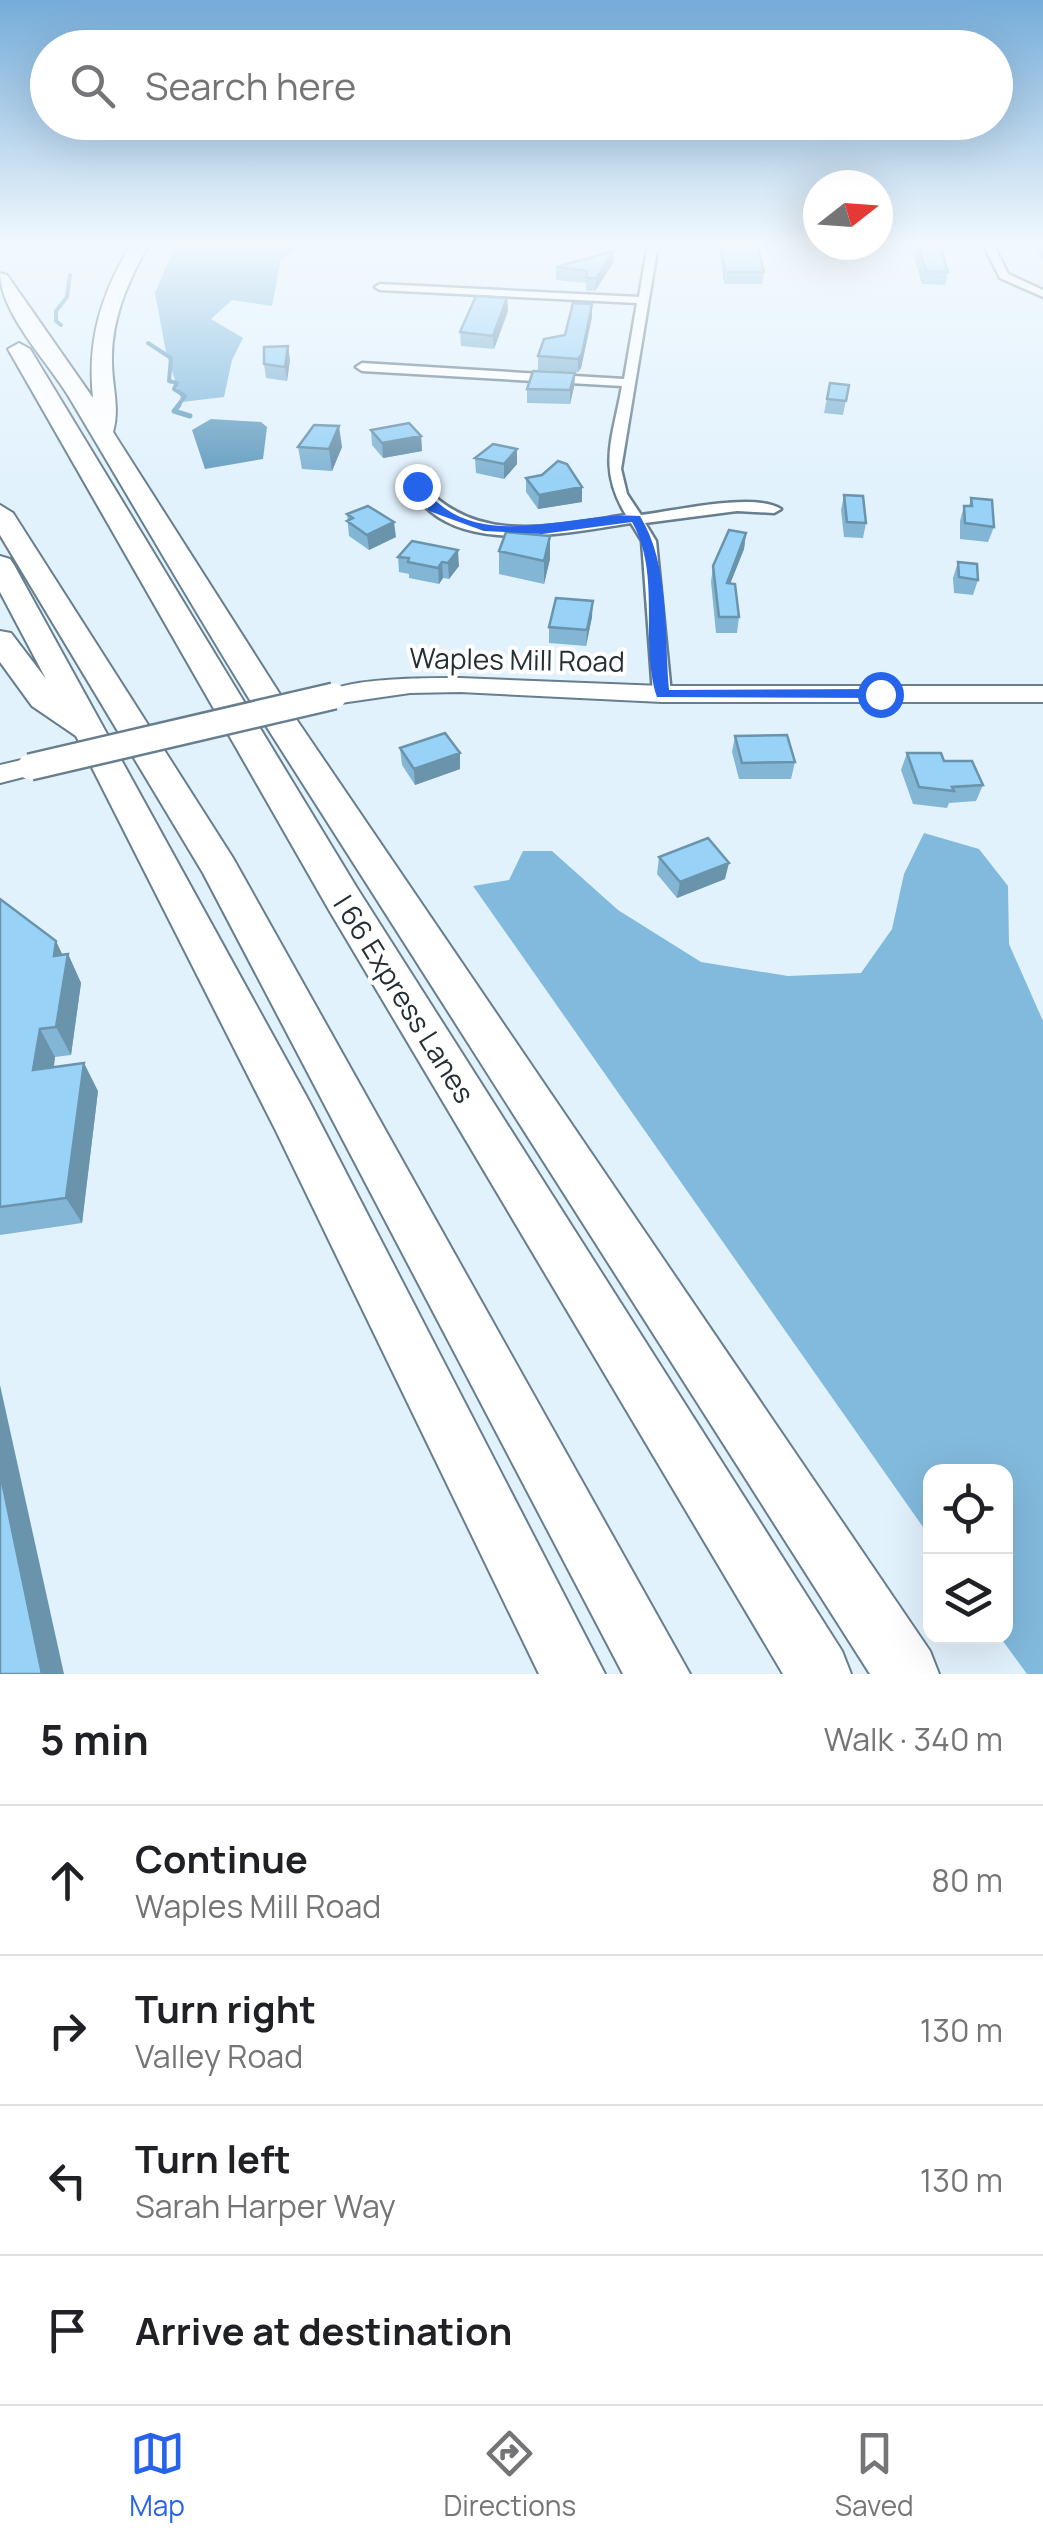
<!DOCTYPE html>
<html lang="en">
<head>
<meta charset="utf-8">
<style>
	:root { --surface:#fff; --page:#f6f6f6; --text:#202124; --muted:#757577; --line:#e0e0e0; --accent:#2563eb }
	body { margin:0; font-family:Manrope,sans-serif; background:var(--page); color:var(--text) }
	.controls { position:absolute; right:30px; bottom:30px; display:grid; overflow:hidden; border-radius:20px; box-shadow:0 10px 40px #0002 }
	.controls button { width:90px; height:90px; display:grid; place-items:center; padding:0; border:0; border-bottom:2px solid var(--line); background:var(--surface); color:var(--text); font:50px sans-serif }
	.compass { position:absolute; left:803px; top:170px; width:90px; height:90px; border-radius:50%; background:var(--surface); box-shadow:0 10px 40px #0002; rotate:73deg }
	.stop { position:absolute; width:30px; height:30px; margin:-22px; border:8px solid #2563eb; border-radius:50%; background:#fff }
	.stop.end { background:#2563eb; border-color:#fff; box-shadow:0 2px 10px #0008 }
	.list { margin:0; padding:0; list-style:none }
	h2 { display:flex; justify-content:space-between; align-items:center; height:130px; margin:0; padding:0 40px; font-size:42px }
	h2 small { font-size:32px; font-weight:400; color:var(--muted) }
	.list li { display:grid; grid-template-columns:65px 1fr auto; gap:30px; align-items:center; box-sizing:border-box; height:150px; padding:0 40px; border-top:2px solid var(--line) }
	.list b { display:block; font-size:38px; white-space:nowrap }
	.list p { margin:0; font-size:32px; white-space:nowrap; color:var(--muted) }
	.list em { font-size:32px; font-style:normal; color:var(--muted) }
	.icon { flex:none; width:55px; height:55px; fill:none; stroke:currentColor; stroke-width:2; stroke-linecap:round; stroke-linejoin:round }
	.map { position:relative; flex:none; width:1043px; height:1674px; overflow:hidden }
	.search { position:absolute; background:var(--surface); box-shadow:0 10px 40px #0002; left:30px; right:30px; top:30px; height:110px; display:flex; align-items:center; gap:25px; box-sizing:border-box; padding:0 35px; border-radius:55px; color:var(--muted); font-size:38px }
	.sheet { height:730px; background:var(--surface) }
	nav { display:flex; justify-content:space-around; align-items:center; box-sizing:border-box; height:140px; border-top:2px solid var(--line); background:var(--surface); font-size:28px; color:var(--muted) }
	nav a { display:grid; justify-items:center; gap:5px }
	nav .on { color:var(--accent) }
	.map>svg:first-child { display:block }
</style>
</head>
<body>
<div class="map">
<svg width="1043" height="1674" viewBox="0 0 1043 1674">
	<rect width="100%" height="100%" fill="#e2f2fd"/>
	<path fill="#82badd" d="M 175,244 L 309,244 L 281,259 L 272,306 L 232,300 L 211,319 L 243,338 L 232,360 L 224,397 L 182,402 L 166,352 L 155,293 Z
		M 924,833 L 979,849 L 1008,886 L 1009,944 L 1043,1021 L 1043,1674 L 1027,1674 L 1000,1637 L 1006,1636 L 1006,1472 L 930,1472 L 930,1537 L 473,886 L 509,880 L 523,851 L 552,851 L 618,910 L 701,962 L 788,976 L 861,973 L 892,929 L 904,874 Z"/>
	<path fill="#68a0c2" d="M 211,419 L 261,422 L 267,427 L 263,459 L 205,469 L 192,430 Z"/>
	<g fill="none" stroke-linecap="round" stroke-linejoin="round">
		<path stroke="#68a0c2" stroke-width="4" d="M 61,325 L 56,321 L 56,311 L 67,297 L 70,275
			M 148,343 L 171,358 L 169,381 L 177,383 L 174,389 L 185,396 L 177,407"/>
		<path stroke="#68a0c2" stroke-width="5" d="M 179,405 L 174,411 L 190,416"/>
		<defs>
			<path id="street" d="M 648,244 L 658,244 L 621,469 L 627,494 L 641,515 C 675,511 754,492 781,509 L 774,513 L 737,511 L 645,523 L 656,541 L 671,694 L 662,700 L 653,694 L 642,541 L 631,523 C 573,532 479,552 430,511 C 422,504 416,494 410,486 L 422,483 C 474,546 554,526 626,515 C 597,467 613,438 622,386 L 362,371 L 356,367 L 362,363 L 624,379 L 637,303 L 380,290 L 375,287 L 380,284 L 639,297 Z
				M 983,244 L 993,244 L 1008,274 L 1043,290 L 1043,297 L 1000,278 Z"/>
			<path id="secondary" d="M 460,678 L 662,686 L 1043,686 L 1043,702 L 662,702 L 460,692 L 410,693 L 334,704 L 322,696 C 339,677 432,678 460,678 Z
				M 30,758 L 39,761 L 43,767 L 39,773 L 0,783 L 0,765 Z"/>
			<path id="highway" d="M 131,244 L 149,244 C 128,281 111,319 112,362 C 112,386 120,408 113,432 L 290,710 L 930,1651 L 939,1674 L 870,1674 L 261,718 C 195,612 133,504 69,397 C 48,362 0,313 0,273 L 7,275 L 93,398 C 87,340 101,295 131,244 Z
				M 19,343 L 30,349 L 357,888 L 842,1651 L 851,1674 L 783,1674 L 329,910 L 8,349 Z
				M 0,505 L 13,513 L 233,858 L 690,1674 L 623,1674 L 203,873 L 0,535 Z
				M 0,556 L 10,559 L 14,565 L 309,1101 L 605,1674 L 539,1674 L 276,1131 L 76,736 L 32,706 L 0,662 L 0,631 L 11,633 L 46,679 L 0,592 Z"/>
		</defs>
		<use href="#street" stroke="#667e8d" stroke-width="5"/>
		<use href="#secondary" stroke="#667e8d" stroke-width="4"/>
		<use href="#highway" stroke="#667e8d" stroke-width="4"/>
		<use href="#street" fill="#fff" fill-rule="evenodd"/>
		<use href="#secondary" fill="#fff" fill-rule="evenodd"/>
		<use href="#highway" fill="#fff" fill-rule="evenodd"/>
		<defs>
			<path id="secondary-bridge" d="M 30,767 L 334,696"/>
		</defs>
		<use href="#secondary-bridge" stroke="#667e8d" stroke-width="30" stroke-linecap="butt"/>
		<use href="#secondary-bridge" stroke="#fff" stroke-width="25"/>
	</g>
	<path fill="#83b5d4" d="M 719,244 L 757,244 L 764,272 L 762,284 L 724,284 L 719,251 Z
		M 914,244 L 939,244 L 948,272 L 945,285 L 922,284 L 912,250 Z
		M 1033,244 L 1043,244 L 1043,261 Z
		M 614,251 L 613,263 L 595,291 L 586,291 L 586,283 L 556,280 L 556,267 Z
		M 507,298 L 508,311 L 494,349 L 461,346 L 460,332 Z
		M 592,317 L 581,368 L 578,372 L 538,370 L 538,356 L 565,335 Z
		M 290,360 L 287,381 L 266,378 L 264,364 Z
		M 575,373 L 574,387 L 570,404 L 527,403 L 527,389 Z
		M 830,383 L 849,385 L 843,415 L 824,413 Z
		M 371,430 L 421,436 L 422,451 L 383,458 L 372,445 Z
		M 298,447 L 342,447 L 332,471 L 302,469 Z
		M 475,458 L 517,464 L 504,479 L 476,473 Z
		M 526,478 L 582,502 L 538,509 L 526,492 Z
		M 844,495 L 866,523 L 863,538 L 844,537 L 841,510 Z
		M 971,498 L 994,527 L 988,542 L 960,539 L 960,521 L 964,506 L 969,506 Z
		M 347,514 L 396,537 L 369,550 L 349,536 Z
		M 746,533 L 744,549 L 730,584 L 739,617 L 737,633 L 716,633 L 711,582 L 713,566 Z
		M 412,541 L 459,566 L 449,579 L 443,578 L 439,584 L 409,578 L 409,574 L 399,572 L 398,557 Z
		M 499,551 L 550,559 L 544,584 L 499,574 Z
		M 958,562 L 978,580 L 973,595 L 954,593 L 953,578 Z
		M 592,617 L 586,646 L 549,643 L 549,627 Z
		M 735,736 L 795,762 L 791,779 L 739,779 L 732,752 Z
		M 400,748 L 460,753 L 460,769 L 415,785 L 402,765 Z
		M 907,753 L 944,761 L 983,785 L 976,801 L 949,803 L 947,808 L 913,804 L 901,770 Z
		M 659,857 L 725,879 L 677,898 L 657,874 Z
		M 0,899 L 63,955 L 68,954 L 81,983 L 71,1055 L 55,1057 L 54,1067 L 98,1091 L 82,1223 L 0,1235 Z"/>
	<path fill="#6a93ac" d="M 614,251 L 613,263 L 595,291 L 596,278 Z
		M 507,298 L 508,311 L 494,349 L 493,336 Z
		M 592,304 L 592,317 L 581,368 L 578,372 L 578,359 Z
		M 288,346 L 290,360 L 287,381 L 285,367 Z
		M 575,373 L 574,387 L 570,404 L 570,390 Z
		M 339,426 L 342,447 L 332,471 L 329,449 Z
		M 421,436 L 422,451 L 383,458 L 382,443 Z
		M 517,449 L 517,464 L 504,479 L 504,464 Z
		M 582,487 L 582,502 L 538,509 L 539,495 Z
		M 394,522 L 396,537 L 369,550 L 367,535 Z
		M 746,533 L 744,549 L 724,599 L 727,583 Z
		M 550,536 L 550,559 L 544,584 L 544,561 Z
		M 458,550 L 459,566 L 449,579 L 448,563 Z
		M 442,562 L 443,578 L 439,584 L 438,568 Z
		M 593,601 L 592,617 L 586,646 L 587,630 Z
		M 460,753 L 460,769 L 415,785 L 414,769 Z
		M 729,863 L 725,879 L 677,898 L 680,882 Z
		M 56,941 L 66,962 L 68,954 L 81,983 L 71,1055 L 56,1027 L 54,956 Z
		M 40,1029 L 55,1057 L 49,1097 L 33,1070 Z
		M 84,1063 L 98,1091 L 82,1223 L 66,1198 Z
		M 0,1385 L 64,1674 L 42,1674 L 0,1472 Z"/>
	<path fill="#98d2f6" stroke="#6a93ac" stroke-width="2.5" d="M 721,244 L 757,244 L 764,272 L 725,272 Z
		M 917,244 L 939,244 L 948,272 L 926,271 Z
		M 614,251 L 596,278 L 586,278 L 587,271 L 556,267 Z
		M 476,296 L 507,298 L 493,336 L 460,332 Z
		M 573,303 L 592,304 L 582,354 L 578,359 L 538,356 L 544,339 L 565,335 Z
		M 288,346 L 285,367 L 264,364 L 264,347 Z
		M 533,371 L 575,373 L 570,390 L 527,389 Z
		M 830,383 L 849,385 L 846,401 L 827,399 Z
		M 409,423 L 421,436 L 382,443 L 371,430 Z
		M 314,425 L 339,426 L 329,449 L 298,447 Z
		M 493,444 L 517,449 L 504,464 L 475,458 Z
		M 558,461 L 567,464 L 582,487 L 539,495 L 526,478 L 542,475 Z
		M 844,495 L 863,496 L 866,523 L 847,522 Z
		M 971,498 L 992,500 L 994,527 L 965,523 L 964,506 L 972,506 Z
		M 368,506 L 394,522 L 367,535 L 347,521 L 353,518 L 347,514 Z
		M 729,530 L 746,533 L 727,583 L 735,584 L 739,617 L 719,617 L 713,566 Z
		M 506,532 L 550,536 L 544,561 L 499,551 Z
		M 412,541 L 458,550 L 448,563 L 442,562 L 438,568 L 408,562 L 409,558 L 398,557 Z
		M 958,562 L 977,564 L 978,580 L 959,577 Z
		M 556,598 L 593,601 L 587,630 L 549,627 Z
		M 445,733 L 460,753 L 414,769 L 400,748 Z
		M 787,735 L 795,762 L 742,763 L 735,736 Z
		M 907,753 L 941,753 L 944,761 L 972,761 L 983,785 L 952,787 L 954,791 L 919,787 Z
		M 708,838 L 729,863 L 680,882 L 659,857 Z
		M 0,899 L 56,941 L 54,956 L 68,954 L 56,1027 L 40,1029 L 33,1070 L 84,1063 L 66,1198 L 0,1207 Z
		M 0,1472 L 42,1674 L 0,1674 Z"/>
	<linearGradient id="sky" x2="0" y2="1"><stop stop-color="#75acd9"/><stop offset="0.51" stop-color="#f2f9fe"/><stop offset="1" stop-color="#f2f9fe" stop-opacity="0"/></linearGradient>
	<rect width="1043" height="479" fill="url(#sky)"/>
	<path fill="#2563eb" d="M 413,484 L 421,484 C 474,559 568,510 640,516 C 670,565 664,633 669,690 L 880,689 L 887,694 L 880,698 L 657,697 C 639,641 662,575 632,522 L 542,534 L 484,531 L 429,511 Z"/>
	<g text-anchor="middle" stroke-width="8" stroke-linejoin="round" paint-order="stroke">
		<g font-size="28" fill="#242f35" stroke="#fff">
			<text transform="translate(517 660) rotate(1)" y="10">Waples Mill Road</text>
			<text transform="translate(404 999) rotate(58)" y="10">I 66 Express Lanes</text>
		</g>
	</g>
</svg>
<div class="controls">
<button><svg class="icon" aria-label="locate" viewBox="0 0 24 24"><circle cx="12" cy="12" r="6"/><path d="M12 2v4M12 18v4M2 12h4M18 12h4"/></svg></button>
<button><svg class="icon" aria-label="layers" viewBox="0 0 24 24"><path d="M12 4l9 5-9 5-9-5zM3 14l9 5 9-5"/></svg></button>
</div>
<svg class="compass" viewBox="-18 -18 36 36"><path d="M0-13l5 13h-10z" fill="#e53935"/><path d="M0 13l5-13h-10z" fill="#757577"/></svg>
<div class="stop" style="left:880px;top:694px"></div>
<div class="stop end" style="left:417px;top:486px"></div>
<div class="search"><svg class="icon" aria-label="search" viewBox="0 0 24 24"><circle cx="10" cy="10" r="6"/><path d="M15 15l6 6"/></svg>Search here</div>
</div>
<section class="sheet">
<h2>5 min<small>Walk · 340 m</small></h2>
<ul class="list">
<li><svg class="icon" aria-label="ahead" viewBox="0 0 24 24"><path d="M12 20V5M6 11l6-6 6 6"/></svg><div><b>Continue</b><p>Waples Mill Road</p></div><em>80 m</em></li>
<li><svg class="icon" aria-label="right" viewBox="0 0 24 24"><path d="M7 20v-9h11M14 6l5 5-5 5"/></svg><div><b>Turn right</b><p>Valley Road</p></div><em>130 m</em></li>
<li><svg class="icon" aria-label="left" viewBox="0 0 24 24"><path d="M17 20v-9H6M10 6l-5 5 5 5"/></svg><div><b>Turn left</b><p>Sarah Harper Way</p></div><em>130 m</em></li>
<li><svg class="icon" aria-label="arrive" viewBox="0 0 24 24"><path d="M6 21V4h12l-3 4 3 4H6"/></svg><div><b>Arrive at destination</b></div></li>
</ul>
</section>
<nav>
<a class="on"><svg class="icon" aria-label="map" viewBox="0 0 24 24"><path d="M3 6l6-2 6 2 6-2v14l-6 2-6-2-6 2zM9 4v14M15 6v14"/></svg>Map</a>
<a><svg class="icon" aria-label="directions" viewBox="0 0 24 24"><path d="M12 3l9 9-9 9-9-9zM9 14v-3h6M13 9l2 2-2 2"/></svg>Directions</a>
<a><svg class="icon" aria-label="saved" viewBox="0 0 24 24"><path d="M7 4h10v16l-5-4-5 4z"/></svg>Saved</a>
</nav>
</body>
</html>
